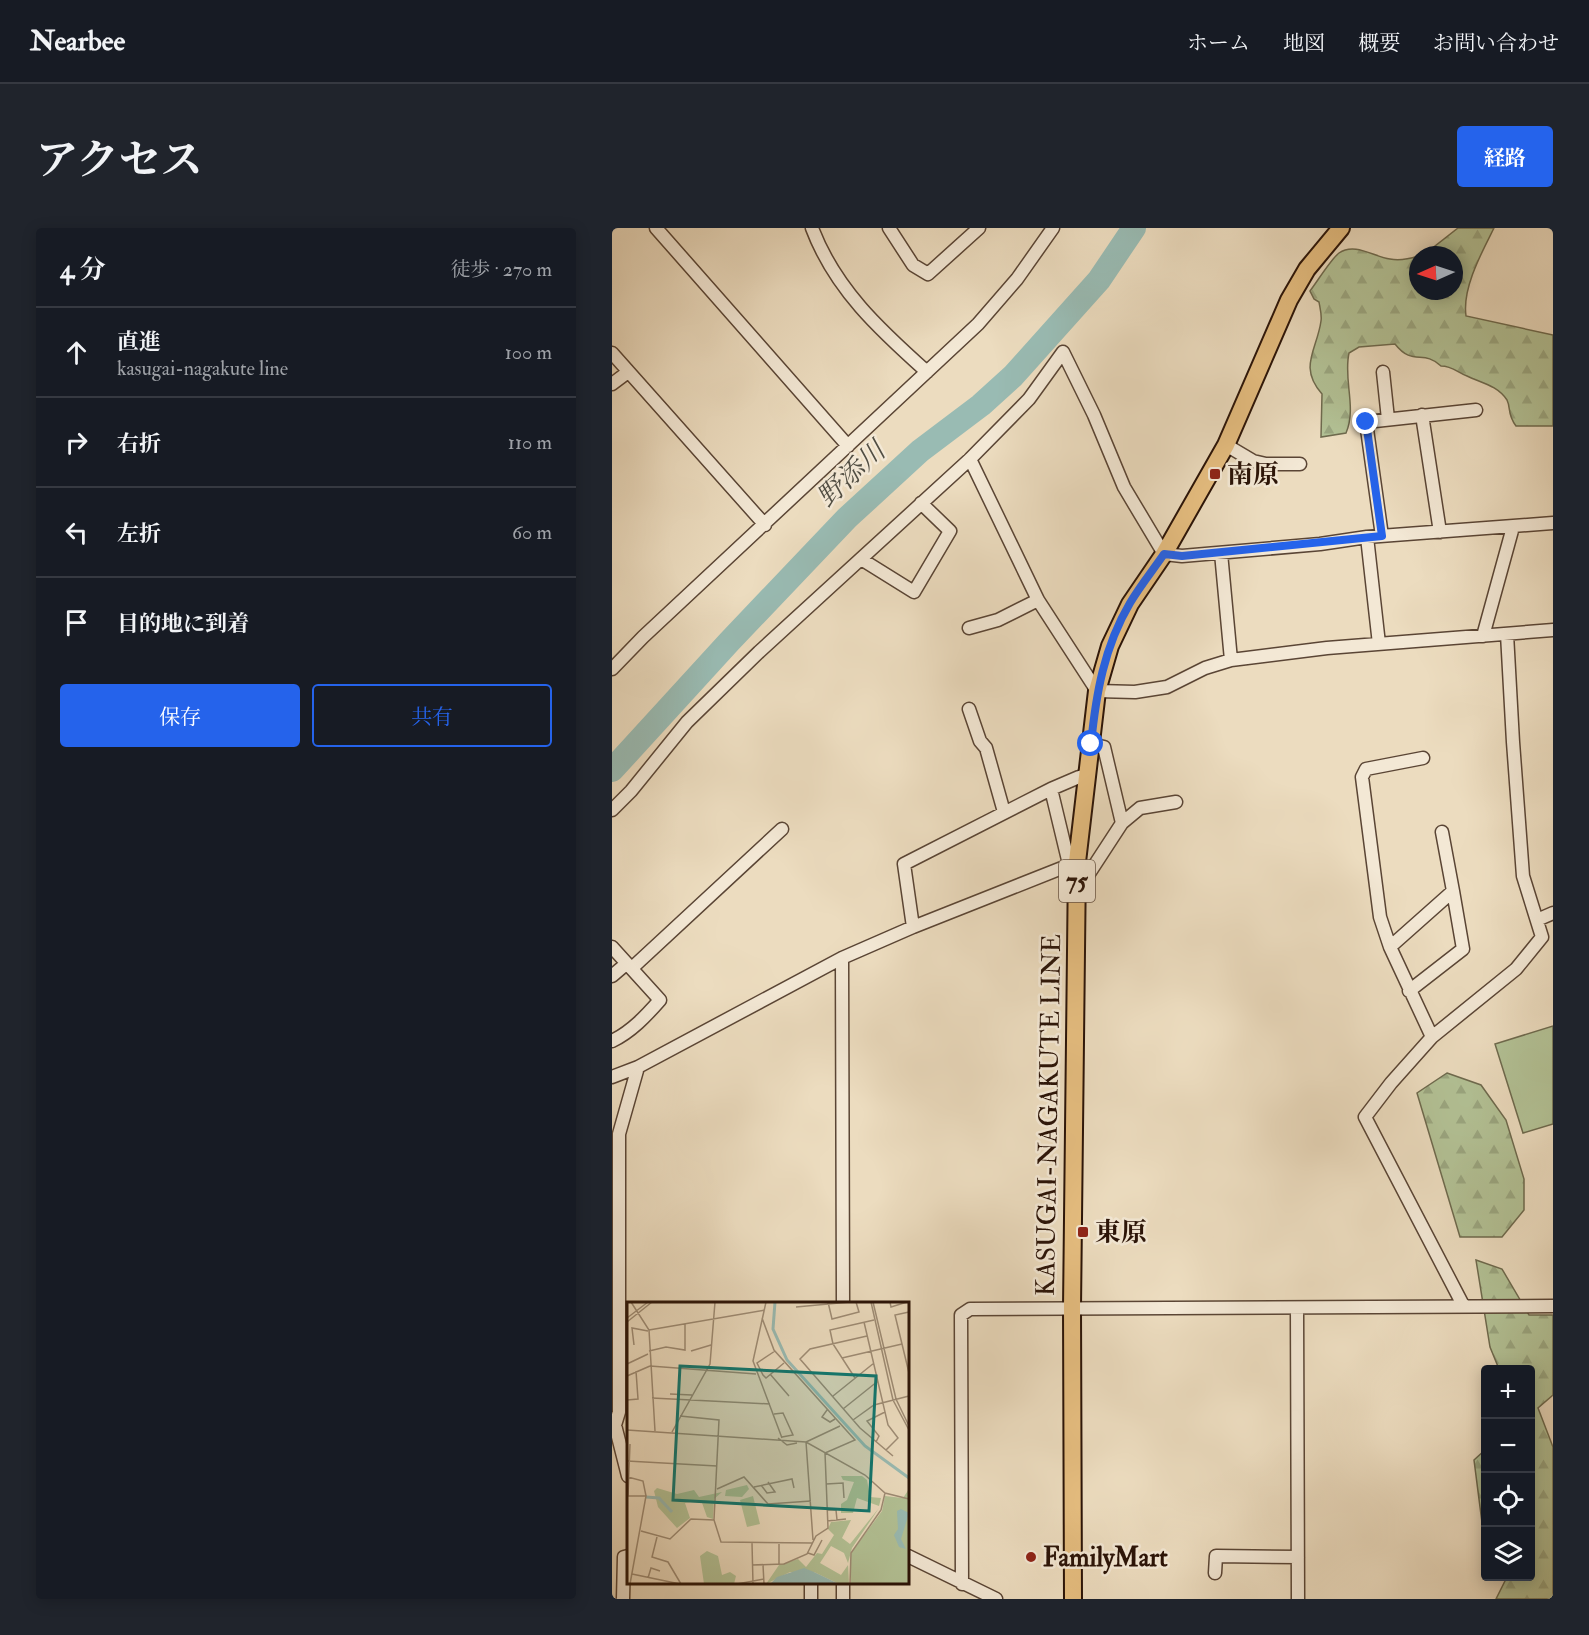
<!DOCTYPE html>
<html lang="ja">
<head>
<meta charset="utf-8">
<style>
	:root { --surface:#171b24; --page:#20242c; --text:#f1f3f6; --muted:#9ea1a6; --line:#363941; --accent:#2563eb }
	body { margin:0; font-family:"IM FELL Double Pica","Noto Serif JP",serif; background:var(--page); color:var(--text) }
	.controls { position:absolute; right:18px; bottom:18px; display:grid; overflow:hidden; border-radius:6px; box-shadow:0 3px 15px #0003 }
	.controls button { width:54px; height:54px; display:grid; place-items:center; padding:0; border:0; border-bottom:2px solid var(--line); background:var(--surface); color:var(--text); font:30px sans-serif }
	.compass { position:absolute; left:797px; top:18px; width:54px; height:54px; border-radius:50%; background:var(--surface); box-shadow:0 3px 15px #0003; rotate:267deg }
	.stop { position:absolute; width:18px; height:18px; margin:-14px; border:4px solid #2563eb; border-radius:50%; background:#fff }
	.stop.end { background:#2563eb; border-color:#fff; box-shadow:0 2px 6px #0008 }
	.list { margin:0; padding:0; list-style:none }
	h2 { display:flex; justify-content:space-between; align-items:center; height:78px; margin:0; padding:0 24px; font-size:26px }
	h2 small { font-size:20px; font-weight:400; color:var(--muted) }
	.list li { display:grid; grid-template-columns:39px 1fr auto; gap:18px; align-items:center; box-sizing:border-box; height:90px; padding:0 24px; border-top:2px solid var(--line) }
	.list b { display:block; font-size:22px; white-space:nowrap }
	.list p { margin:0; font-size:20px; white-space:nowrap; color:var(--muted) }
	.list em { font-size:20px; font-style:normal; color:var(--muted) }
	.actions { display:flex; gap:12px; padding:18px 24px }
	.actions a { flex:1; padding:14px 0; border:2px solid var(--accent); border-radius:6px; text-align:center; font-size:21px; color:var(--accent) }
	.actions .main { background:var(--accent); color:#fff }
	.icon { flex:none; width:33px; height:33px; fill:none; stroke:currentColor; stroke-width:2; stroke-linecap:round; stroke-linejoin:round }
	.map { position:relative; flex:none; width:941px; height:1371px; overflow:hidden; border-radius:6px }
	header { display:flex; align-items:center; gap:36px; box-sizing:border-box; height:84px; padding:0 30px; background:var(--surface); border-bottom:2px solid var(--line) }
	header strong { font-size:28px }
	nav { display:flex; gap:33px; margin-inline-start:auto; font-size:21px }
	.intro { display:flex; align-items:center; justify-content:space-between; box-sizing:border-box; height:144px; padding:0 36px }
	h1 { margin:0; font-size:42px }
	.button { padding:15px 27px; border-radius:6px; background:var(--accent); color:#fff; font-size:21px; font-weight:700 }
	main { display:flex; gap:36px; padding:0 36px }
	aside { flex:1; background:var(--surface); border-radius:6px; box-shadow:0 3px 15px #0003 }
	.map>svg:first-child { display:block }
</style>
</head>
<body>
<header>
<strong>Nearbee</strong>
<nav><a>ホーム</a><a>地図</a><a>概要</a><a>お問い合わせ</a></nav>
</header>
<div class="intro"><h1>アクセス</h1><a class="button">経路</a></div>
<main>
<aside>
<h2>4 分<small>徒歩 · 270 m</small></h2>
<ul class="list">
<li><svg class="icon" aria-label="ahead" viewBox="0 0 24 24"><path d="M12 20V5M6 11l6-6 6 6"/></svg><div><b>直進</b><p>kasugai-nagakute line</p></div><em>100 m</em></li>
<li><svg class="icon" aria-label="right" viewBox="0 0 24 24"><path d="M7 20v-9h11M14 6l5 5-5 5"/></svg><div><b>右折</b></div><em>110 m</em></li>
<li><svg class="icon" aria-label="left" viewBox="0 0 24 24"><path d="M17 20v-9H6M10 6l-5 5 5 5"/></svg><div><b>左折</b></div><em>60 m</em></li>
<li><svg class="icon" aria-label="arrive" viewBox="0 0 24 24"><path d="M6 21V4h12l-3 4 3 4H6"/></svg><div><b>目的地に到着</b></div></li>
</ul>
<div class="actions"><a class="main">保存</a><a>共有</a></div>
</aside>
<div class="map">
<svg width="941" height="1371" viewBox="0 0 941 1371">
	<defs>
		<pattern id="forest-firs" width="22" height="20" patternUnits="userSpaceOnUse" patternTransform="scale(1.5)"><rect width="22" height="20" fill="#b3c296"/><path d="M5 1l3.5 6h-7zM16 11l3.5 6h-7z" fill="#9aa680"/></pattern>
	</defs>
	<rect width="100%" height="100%" fill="#ecdcbf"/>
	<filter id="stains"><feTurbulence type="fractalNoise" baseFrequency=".00333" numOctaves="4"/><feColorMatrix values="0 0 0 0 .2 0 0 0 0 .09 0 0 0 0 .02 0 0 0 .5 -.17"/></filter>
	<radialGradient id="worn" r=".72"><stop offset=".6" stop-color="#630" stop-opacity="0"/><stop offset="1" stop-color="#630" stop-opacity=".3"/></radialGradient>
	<path fill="#b3c296" stroke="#6e6a4e" stroke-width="1.5" d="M 941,798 L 941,896 L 911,905 L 883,816 Z"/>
	<path fill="url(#forest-firs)" stroke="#6e6a4e" stroke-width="1.5" d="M 846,0 L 882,0 C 870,24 850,60 854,88 L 941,107 L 941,198 L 904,198 C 895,186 899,180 895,172 C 885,157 869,155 855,148 C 845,144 840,138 829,138 C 811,121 801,139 783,116 L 747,119 L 737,125 C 731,152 745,179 734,205 L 709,209 L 710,166 C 686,139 705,122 709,93 C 710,87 708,80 707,74 L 702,71 L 698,63 C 705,54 719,31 727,25 C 743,14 762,29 778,31 C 787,33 797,31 806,28 L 806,63 L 842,63 L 842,27 L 809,27 L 814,25 Z
		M 835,845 L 869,857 L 894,892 L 912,951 L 912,982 L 890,1009 L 848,1009 L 805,865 Z
		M 864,1032 L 890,1041 L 917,1087 L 941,1087 L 941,1167 L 926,1180 L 941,1219 L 941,1371 L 884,1371 L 895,1349 L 918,1348 L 918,1142 L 887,1141 L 878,1119 Z
		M 873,1222 L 873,1318 L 862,1232 Z"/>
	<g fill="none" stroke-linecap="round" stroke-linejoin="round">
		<path stroke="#99bbb3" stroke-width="24" d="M 0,542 L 117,414 L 235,290 L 308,223 L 369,177 L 401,148 L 487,52 L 522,0"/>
		<defs>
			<path id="minor" d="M 44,0 L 236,218
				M 200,0 C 223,61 268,102 315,144
				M 277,0 L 301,37 L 316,46 L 367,0
				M 0,125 L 153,297
				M 771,144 L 776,191
				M 0,156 L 16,144
				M 810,187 L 828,304
				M 614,217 L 641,233 L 654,236 L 688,236
				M 358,231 L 426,372 L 485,463 L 523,464 L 555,459 L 593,440 L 619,432 L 715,420 L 941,402
				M 770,308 L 754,194 L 864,182
				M 755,309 L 767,416
				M 609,325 L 619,432
				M 249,331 L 302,364 L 338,303 L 309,275
				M 357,400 L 386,392 L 426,372
				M 871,408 L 901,299
				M 0,441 L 31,409 L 366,96 L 405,51 L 441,0
				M 357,481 L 368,513 L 374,520 L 392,584
				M 811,530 L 754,541 L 750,549 L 768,689 L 778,719 L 820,809
				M 439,561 L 467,549 L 475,547
				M 0,582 L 19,563 L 75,494 L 147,424 L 358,231 L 417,171 L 451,124 L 482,187 L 512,259 L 552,326 L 570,328 L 708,316 L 755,309 L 941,295
				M 510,595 L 528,580 L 564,574
				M 830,604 L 841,663
				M 465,664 L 510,595 L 492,519 L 479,516
				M 925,692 L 941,685
				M 301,699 L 292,636 L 439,561 L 457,636
				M 0,719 L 48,772 C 34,788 19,804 0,813
				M 778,719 L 841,663 L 851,721 L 797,763
				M 230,730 L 231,1076
				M 20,740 L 170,601
				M 0,748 L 14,736
				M 0,849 L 26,839 L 230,730 L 301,699 L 465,634
				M 851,1077 L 753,889 L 779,855 L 820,809 L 904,741 L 930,709 L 911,648 L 901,514 L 895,406
				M 685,1081 L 686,1371
				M 16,1248 L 3,1197 L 7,1184 L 7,906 L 26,839
				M 296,1328 L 384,1371
				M 603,1345 L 604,1328 L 686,1329
				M 199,1354 L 199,1371
				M 231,1354 L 231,1371
				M 350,1356 L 349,1087 L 358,1081 L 941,1078
				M 11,1371 L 12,1329 L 16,1328"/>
			<path id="major" d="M 461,1371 L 460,1080 L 465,634 L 485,463 L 498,418 L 518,376 L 552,326 L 614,217 L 677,72 L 695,41 L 729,0"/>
		</defs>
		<use href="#minor" stroke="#5a4535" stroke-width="15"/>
		<use href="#major" stroke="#2a1307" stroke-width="20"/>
		<use href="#minor" stroke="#f3e8d5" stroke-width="12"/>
		<use href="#major" stroke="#e6be80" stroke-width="16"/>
	</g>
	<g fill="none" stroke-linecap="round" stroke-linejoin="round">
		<path stroke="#2563eb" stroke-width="8" d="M 479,516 C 484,466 492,419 518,375 C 528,358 541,342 552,326 L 570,328 L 770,308 L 754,194"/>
	</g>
	<g fill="#8f2418" stroke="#f3e8d5" stroke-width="2">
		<rect x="597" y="240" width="12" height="12" rx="3"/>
		<rect x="465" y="998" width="12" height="12" rx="3"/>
		<circle cx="419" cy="1329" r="6"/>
	</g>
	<g text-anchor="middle" stroke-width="5" stroke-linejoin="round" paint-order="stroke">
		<rect fill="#f3e8d5" stroke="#665345" stroke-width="1.5" x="447" y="632" width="36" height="42" rx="4.5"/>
		<g font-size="24" font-weight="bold" fill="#2a1307">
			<text x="465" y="661">75</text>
		</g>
		<g font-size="26" font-weight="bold" fill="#2a1307" stroke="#f3e8d5" text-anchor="start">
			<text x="615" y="255">南原</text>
			<text x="483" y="1013">東原</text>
			<text x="431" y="1338">FamilyMart</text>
		</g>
		<g font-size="26" fill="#2a1307" stroke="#f3e8d5">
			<text transform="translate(436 887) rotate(-89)" y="9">KASUGAI-NAGAKUTE LINE</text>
		</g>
		<g font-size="27" font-style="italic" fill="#514e43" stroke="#f3e8d5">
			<text transform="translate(239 246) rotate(-43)" y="9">野添川</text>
		</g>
	</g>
	<g transform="translate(15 1074)">
		<rect width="282" height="282" fill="#ecdcbf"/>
		<path d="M 126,194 L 133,222 L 120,225 L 113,198 Z" fill="#b3c296"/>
		<path d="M 214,174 L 235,174 L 240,178 L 243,195 L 254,196 L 252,204 L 230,196 L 226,211 L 214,211 L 214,202 L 220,198 L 227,180 L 216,178 ZM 120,183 L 122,187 L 115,195 L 98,194 L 99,188 ZM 30,186 L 50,192 L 67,188 L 72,195 L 95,190 L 87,197 L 86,217 L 80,215 L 74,198 L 58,201 L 63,216 L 50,226 L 31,205 L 27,189 ZM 252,206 L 225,246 L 221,261 L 217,251 L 204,244 L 193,261 L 214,273 L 221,263 L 222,282 L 212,282 L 187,270 L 163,270 L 139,282 L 152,263 L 171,257 L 179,265 L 190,251 L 195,252 L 207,233 L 201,227 L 204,220 L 224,218 L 215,236 L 223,242 ZM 80,249 L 91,254 L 95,273 L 103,270 L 109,274 L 107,282 L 77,282 L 73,254 Z" fill="#b3c296"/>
		<path d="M 282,187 L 282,282 L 224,282 L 224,251 L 255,209 L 258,194 L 276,196 Z" fill="#b3c296"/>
		<path d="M 274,207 L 282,211 L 274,237 L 279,247 L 272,245 L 267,233 L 271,227 L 270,209 ZM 177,266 L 187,270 L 212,282 L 143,282 L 150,275 Z" fill="#99bbb3"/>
		<path fill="none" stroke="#99bbb3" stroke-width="3" d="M 148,0 L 146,27 L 160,58 L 238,144 L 282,176M 19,195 L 32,196 L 45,210"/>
		<path fill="none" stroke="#9e8c75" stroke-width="1.5" d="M 4,0 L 22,28 L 28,129M 139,0 L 126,59 L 155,136M 201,0 L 205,17 L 232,10 L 229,0M 244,0 L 266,98 L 282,128M 246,0 L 269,97 L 282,124M 263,0 L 264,5 L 280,0M 169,5 L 223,0M 282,10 L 268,13 L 282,71M 0,16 L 21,0M 0,20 L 25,0M 237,20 L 261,123 L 271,136 L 259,148M 22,28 L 138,8M 240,34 L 183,47 L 173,57 L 233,126 L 266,154M 7,43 L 5,26 L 21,29M 22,49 L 39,45 L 58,48 L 58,22M 64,49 L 84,43M 148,49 L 130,61 L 136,73 L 139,76 L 157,61M 215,56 L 275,42M 0,62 L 21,52M 23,64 L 129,72M 143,72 L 162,94M 0,74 L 23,64M 228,76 L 206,42 L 203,28 L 247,18M 43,92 L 65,93M 206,94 L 247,61M 25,96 L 143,102M 0,98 L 11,97 L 9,69M 216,107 L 251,79M 200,108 L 195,115 L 203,120 L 208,117M 147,112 L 156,111 L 166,133 L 155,135M 53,114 L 92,118 L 87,218 L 94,240 L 185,241M 226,118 L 247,103 L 282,94M 0,128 L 179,140 L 238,173 L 258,191 L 282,197M 45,130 L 83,62 L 88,0M 151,136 L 160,143 L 170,141M 249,140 L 252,134 L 240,119 L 258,110M 0,159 L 90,164M 1,175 L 16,179 L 19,194M 199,182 L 216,181 L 217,196M 134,183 L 140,191 L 148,190 L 141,180M 127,185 L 165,177 L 167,186M 90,187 L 117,175 L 141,202 L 184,199M 0,194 L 19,194 L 3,282M 1,194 L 3,142M 200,208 L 209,208 L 210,218M 200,219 L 219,217M 14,229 L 43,237 L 64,217 L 87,218M 30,235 L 25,255 L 41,260 L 54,282M 186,238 L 179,140 L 213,124M 125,241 L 126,282M 181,251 L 187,253 L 195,238M 152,262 L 152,242M 125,263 L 157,262 L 180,252 L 189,234 L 201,226 L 198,151 L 228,138 L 147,48 L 135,16M 136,263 L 137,282M 5,272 L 53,282M 21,276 L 24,266 L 33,269M 110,282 L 137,277M 223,282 L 224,251 L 254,208 L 258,191"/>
		<path fill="#0f766e" fill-opacity="0.15" stroke="#0f766e" stroke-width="3" d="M 53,64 L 249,74 L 242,209 L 46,198 Z"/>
		<rect width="282" height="282" fill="none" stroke="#2a1307" stroke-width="3"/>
	</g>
	<rect width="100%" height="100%" filter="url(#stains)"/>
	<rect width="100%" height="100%" fill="url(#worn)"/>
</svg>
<div class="controls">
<button>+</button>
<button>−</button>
<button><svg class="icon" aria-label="locate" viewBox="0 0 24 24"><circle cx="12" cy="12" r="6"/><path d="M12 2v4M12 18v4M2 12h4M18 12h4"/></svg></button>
<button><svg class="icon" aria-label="layers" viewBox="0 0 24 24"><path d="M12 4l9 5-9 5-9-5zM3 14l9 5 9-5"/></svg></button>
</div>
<svg class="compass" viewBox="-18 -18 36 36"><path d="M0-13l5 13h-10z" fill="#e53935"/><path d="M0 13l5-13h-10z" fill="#9ea1a6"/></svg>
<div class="stop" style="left:479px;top:516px"></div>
<div class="stop end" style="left:754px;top:194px"></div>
</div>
</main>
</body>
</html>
